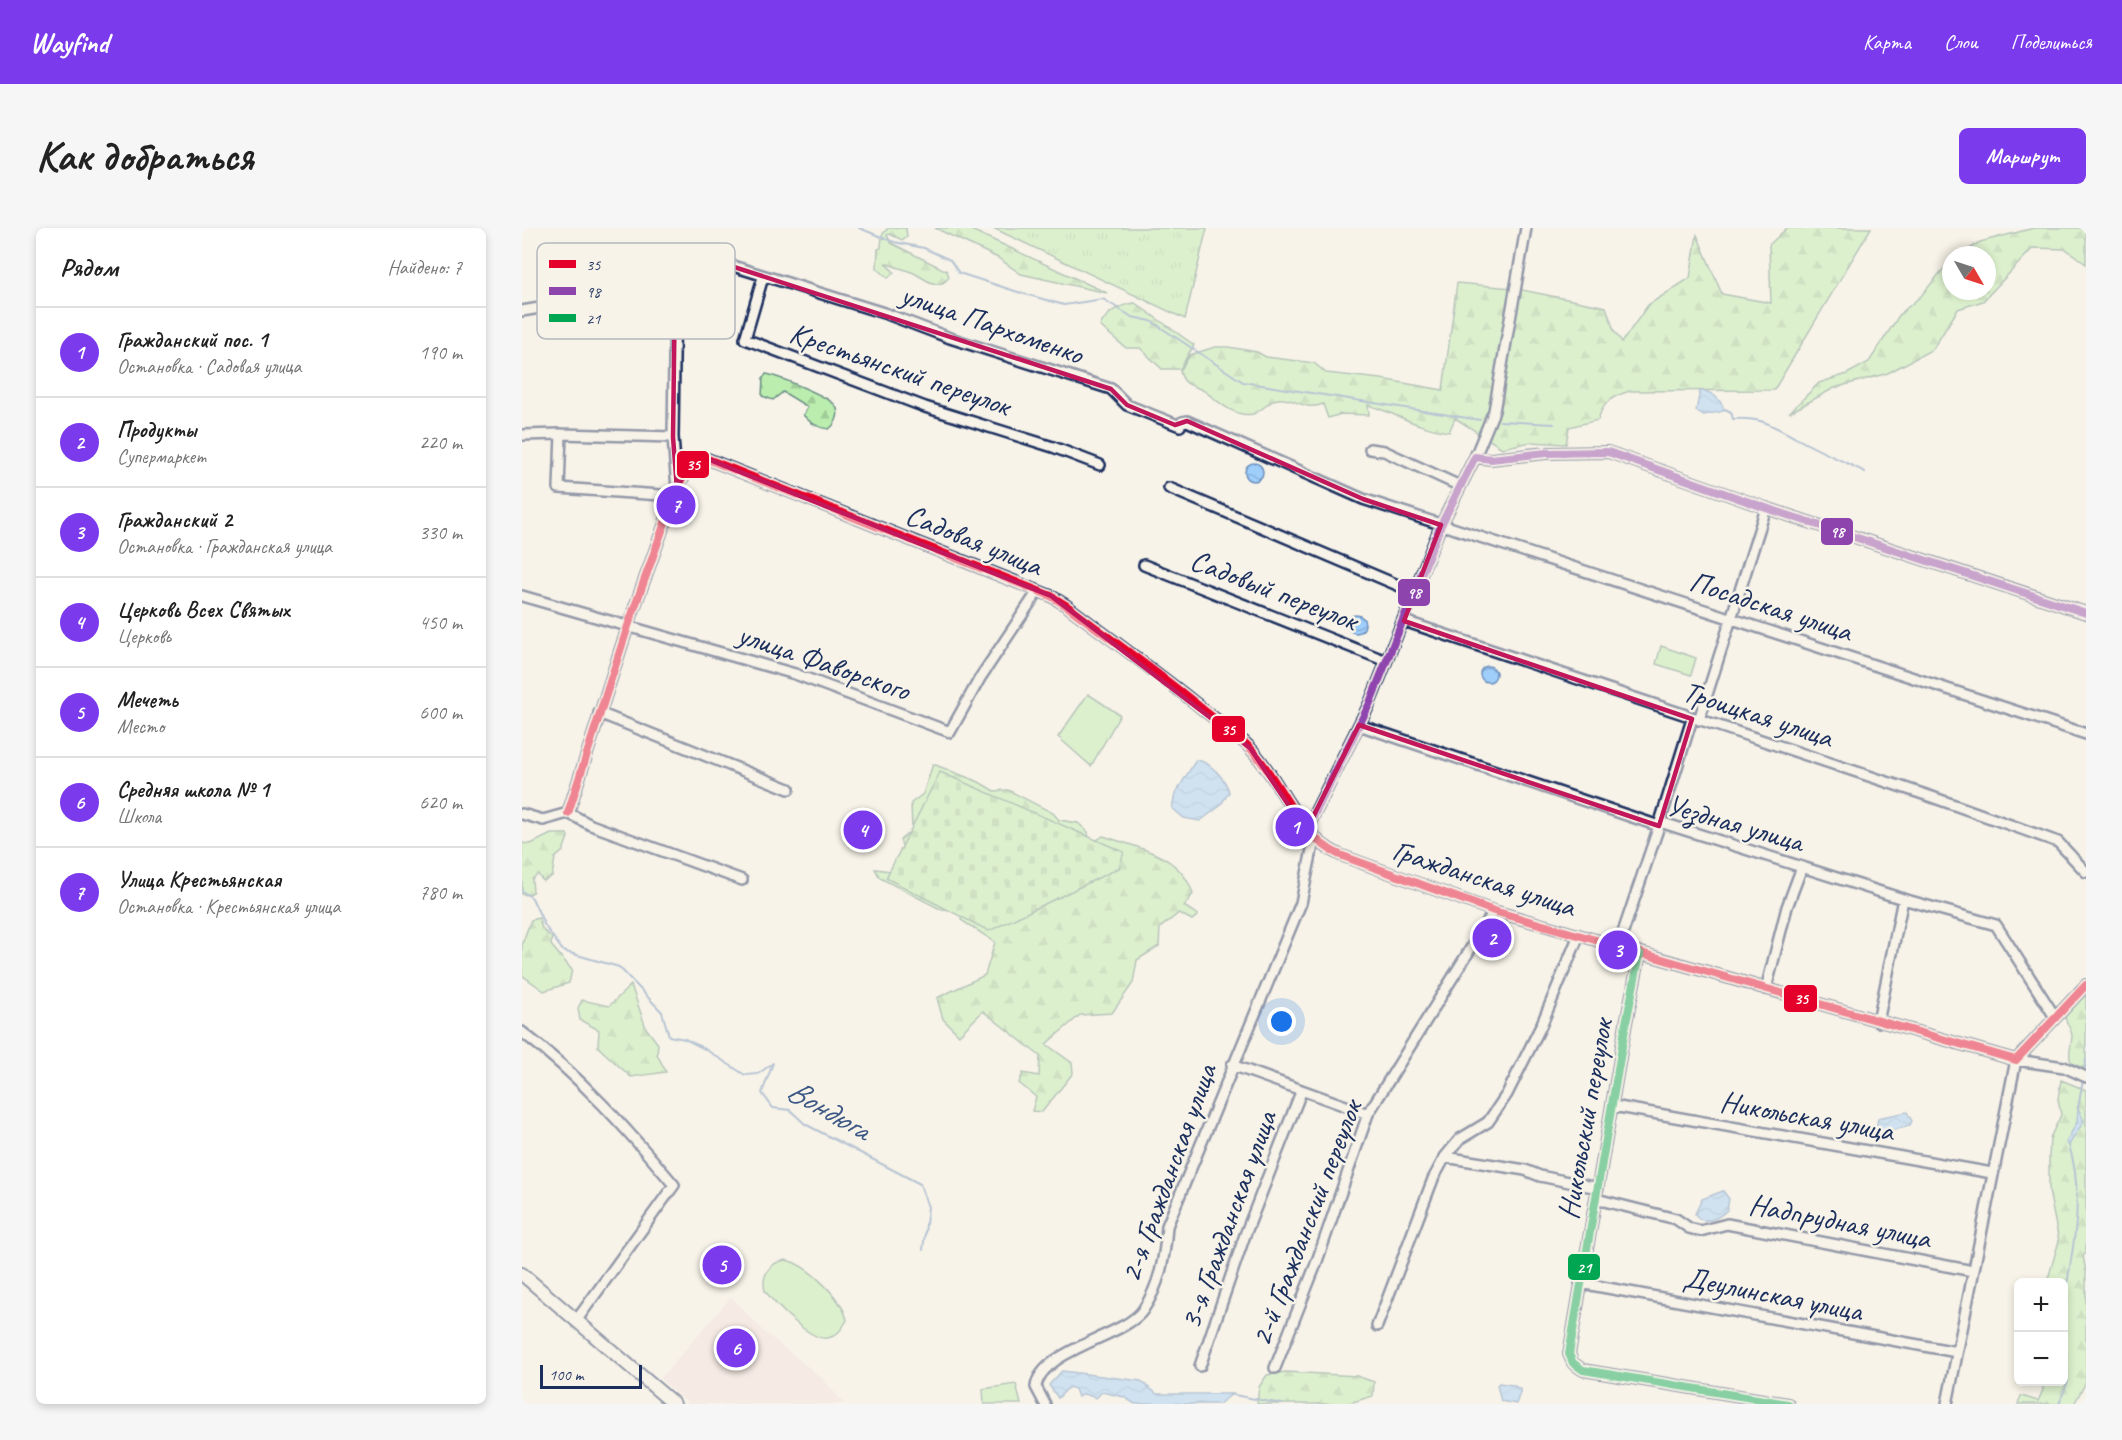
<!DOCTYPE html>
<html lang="ru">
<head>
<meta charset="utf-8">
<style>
	:root { --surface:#fff; --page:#f6f6f6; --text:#222; --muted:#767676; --line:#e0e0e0; --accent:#7c3aed }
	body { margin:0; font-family:Caveat,sans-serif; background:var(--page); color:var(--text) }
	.controls { position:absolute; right:18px; bottom:18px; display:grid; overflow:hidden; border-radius:9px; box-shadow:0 3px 9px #0003 }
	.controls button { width:54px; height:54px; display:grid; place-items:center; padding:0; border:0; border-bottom:2px solid var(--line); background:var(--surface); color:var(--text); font:30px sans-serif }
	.compass { position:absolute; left:1420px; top:18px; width:54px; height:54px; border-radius:50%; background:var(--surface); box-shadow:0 3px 9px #0003; rotate:129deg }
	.scale { position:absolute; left:18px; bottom:15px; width:102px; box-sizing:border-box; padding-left:6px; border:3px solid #1b2f5e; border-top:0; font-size:16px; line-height:21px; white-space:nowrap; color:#1b2f5e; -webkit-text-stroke:4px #f7f3e8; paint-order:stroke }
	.you { position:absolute; left:760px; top:794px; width:21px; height:21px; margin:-15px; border:4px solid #fff; border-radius:50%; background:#1a73e8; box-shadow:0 0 0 9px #1a73e833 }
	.badge { display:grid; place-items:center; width:39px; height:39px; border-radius:50%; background:var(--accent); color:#fff; font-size:20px; font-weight:700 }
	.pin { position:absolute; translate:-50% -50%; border:3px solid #fff; box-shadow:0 2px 6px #0006 }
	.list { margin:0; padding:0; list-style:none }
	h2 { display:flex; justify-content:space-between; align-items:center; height:78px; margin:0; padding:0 24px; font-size:26px }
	h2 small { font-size:20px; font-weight:400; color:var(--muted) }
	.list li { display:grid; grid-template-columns:39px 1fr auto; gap:18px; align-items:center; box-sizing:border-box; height:90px; padding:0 24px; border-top:2px solid var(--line) }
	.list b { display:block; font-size:22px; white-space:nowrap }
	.list p { margin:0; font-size:20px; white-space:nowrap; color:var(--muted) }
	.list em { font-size:20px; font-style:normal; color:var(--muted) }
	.map { position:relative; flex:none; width:1564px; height:1176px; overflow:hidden; border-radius:9px }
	header { display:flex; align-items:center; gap:36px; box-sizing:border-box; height:84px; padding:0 30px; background:var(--accent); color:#fff }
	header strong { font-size:28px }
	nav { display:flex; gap:33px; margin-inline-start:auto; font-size:21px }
	.intro { display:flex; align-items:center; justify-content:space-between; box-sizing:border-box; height:144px; padding:0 36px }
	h1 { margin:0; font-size:42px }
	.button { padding:15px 27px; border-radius:9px; background:var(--accent); color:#fff; font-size:21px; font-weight:700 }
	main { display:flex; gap:36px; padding:0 36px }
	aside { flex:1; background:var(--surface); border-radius:9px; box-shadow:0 3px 9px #0003 }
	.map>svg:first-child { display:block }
</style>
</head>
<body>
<header>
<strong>Wayfind</strong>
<nav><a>Карта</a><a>Слои</a><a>Поделиться</a></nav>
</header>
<div class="intro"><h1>Как добраться</h1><a class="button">Маршрут</a></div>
<main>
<aside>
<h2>Рядом<small>Найдено: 7</small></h2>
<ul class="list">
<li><span class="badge">1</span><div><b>Гражданский пос. 1</b><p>Остановка · Садовая улица</p></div><em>190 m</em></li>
<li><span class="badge">2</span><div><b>Продукты</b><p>Супермаркет</p></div><em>220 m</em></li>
<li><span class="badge">3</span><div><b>Гражданский 2</b><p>Остановка · Гражданская улица</p></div><em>330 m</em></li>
<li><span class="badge">4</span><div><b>Церковь Всех Святых</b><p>Церковь</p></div><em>450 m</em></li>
<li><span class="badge">5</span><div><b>Мечеть</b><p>Место</p></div><em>600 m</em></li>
<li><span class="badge">6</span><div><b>Средняя школа № 1</b><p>Школа</p></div><em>620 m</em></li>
<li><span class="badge">7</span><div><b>Улица Крестьянская</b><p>Остановка · Крестьянская улица</p></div><em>780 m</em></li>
</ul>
</aside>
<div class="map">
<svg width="1564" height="1176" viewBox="0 0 1564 1176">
	<defs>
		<pattern id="grass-tufts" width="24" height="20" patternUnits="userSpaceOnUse" patternTransform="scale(1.5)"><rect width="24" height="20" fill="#bbeeae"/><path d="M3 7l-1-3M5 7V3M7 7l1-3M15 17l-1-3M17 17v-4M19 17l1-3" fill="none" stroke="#a0cc98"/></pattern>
		<pattern id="forest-firs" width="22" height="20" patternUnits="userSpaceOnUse" patternTransform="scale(1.5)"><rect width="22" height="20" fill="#bbeeae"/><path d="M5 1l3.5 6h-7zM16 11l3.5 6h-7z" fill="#a0cc98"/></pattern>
		<pattern id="cemetery-stones" width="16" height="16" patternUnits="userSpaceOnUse" patternTransform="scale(1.5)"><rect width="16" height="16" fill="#bbeeae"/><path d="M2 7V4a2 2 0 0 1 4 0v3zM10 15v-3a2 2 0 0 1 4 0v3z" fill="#a0cc98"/></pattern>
		<pattern id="water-waves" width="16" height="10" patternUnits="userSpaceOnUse" patternTransform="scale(1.5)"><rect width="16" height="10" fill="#9fcefb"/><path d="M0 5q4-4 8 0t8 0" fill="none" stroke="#88b1da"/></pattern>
	</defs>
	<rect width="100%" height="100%" fill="#f7f3e8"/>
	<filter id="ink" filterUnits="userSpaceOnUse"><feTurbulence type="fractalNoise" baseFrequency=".0167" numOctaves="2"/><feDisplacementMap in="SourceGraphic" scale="12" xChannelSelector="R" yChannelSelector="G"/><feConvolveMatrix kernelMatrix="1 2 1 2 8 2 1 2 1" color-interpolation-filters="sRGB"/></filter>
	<g filter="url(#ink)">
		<path fill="#f1e0e1" d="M 209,1069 L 242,1104 L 301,1151 L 322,1176 L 167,1176 L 138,1151 Z"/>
		<path fill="url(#grass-tufts)" stroke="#6b8e86" stroke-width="1.5" d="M 471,0 L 685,0 L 663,91 Z"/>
		<path fill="url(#forest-firs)" stroke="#6b8e86" stroke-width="1.5" d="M 366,0 L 384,0 L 385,9 L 380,12 L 368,6 L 365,7 L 369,15 L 425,43 L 427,49 C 416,64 404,51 392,45 C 383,41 373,39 363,35 L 372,44 L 366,50 L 355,40 L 356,21 L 359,20 L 360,7 Z
			M 413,0 L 445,0 L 585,65 L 499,46 L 476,30 Z
			M 1265,0 L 1349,0 L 1252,162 L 1108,163 C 1091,168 1081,173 1076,192 L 1047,199 L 1044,216 L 1009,214 L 980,220 L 933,190 L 927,204 C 895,200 876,186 846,177 L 847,187 L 819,186 L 806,190 L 801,176 C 781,184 772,168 755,171 C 747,173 740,183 731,186 C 714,190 696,174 685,165 C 675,156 662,161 658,143 L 668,127 L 693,119 L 706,119 L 735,124 L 744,129 L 792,135 L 804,145 L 859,151 L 921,162 L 935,55 L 990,60 L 1084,79 L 1092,103 L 1100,114 L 1126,77 L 1168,50 L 1175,7 L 1200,66 L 1249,75 L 1247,17 Z
			M 1512,0 L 1564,0 L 1564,36 L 1544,21 L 1511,20 L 1461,73 L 1436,81 L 1411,121 L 1366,145 L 1312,160 L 1267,185 L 1297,155 L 1325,146 L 1347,134 L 1378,86 L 1399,68 L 1428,33 L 1429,63 L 1465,63 L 1465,27 L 1438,27 L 1458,14 Z
			M 613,75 L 672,117 L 658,141 L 640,141 L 618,120 L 604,120 L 578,98 C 585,84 597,77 613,75 Z
			M 244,146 C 256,148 307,169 313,177 C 319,185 314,196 307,201 C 296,200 288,195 281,187 L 286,179 L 261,164 L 251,172 L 240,168 L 241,150 Z
			M 411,536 L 457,554 L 472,563 L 486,562 L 531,585 L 537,592 L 556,595 L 566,604 L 567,612 L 590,627 L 575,612 L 581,608 C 616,620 659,626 671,666 L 662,678 L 676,687 L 670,692 L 657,685 L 638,700 L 637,718 L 615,732 L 611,755 L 590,785 L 558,787 L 524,816 L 550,835 L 551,845 L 520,884 L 510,883 L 514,869 L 497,855 L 501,845 L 517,848 L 518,828 L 461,783 L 437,807 L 421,791 L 415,770 L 463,747 L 473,714 L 439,692 L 442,679 L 420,682 L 358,650 L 353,641 L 384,645 L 386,633 L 378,612 L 390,602 L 389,575 L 401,566 Z
			M 29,606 L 45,606 L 46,609 L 41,623 L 33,630 L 30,648 L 21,653 L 16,646 L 10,651 L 11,664 L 6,667 L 0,666 L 0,615 L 9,616 Z
			M 17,690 L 20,701 L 30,710 L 29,717 L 50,742 L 47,755 L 22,763 L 0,747 L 0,716 L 9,692 Z
			M 109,757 L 124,800 L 136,816 L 135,826 L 144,844 L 109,849 L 76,819 L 77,802 L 58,792 L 56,780 L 60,772 L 87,778 Z
			M 1564,763 L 1564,839 C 1539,839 1550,821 1550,807 C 1549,800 1544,796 1543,789 L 1549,779 Z
			M 1539,852 L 1564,862 L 1564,1025 L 1561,1028 L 1564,1043 L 1564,1154 L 1552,1176 L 1496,1176 L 1499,1168 L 1516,1173 L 1521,1162 L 1520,1154 L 1542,1154 L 1542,1054 L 1525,1054 L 1537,1013 L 1527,963 L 1527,929 L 1528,910 L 1539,887 L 1536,871 Z
			M 764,1144 L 835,1148 L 852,1154 L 851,1168 L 824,1176 L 735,1176 L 737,1159 L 745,1147 Z"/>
		<path fill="url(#cemetery-stones)" stroke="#6b8e86" stroke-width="1.5" d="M 418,544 L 602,624 L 597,640 L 467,703 L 364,650 Z"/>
		<path fill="#bbeeae" stroke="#6b8e86" stroke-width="1.5" d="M 1139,418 L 1174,430 L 1169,447 L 1134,436 Z
			M 566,466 L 598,487 L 569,538 L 536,509 Z
			M 264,1032 C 286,1037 320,1070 325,1092 C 321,1099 315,1109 305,1110 C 288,1113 253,1076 243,1063 C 239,1047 248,1034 264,1032 Z
			M 494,1156 L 499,1176 L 462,1176 L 461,1161 Z"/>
		<path fill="url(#water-waves)" stroke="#6a8ebc" stroke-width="1.5" d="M 1178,163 C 1190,162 1201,174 1202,183 L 1182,187 L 1174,183 Z
			M723 244a9 9 0 1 1 18 0a9 9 0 1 1-18 0Z
			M825 396a9 9 0 1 1 18 0a9 9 0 1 1-18 0Z
			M958 446a8 8 0 1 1 16 0a8 8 0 1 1-16 0Z
			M 674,532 C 688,533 704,552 707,564 L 698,578 L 678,593 L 662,590 L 650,580 L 653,566 Z
			M 1556,880 L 1562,893 L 1547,917 L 1544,915 L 1555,894 Z
			M 1385,884 L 1390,893 L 1388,897 L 1363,905 L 1354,901 L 1356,890 Z
			M 1201,963 L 1207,971 L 1205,982 C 1197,990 1188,995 1177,991 L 1173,986 L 1180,971 Z
			M 540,1143 L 619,1153 L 635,1166 L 710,1166 L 697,1176 L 613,1176 L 602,1169 L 580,1164 L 574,1170 L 562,1166 L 556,1169 L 553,1161 L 547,1159 L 536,1170 L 527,1157 Z
			M 977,1155 L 991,1157 L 999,1162 L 994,1176 L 979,1173 L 975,1157 Z"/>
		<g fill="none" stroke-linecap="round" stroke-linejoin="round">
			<path stroke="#6a8ebc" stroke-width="2" d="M 337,0 L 372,14 L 402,20 L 428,32 L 437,45 L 496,64 L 542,77 L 581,71 L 610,89 L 629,93 L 721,154 L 958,192
				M 1203,181 L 1209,184 L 1211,191 C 1239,189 1249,197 1272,209 C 1295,222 1319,232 1343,244
				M 978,193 L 1032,196
				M 0,663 L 10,670 L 23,698 L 41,723 L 97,739 L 140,784 L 147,808 L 163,811 L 183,821 L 223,847 L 236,846 L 251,835 L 240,865 L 251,880 L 268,882 L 283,896 L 398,956 L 406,979 L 401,1022
				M 1562,846 L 1564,831
				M 1556,880 L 1561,852
				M 1542,1073 C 1551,1021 1563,969 1547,917
				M 707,1166 L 760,1176
				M 1537,1176 L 1546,1153 L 1542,1093"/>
			<defs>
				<path id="minor" d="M 241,49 L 223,111 L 403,179 L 531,219 L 578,237
					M 153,57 L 151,209 L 155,261
					M 0,83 L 153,57 L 169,25 L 365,86 L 428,110 L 589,161 L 605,177 L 658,198 L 660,194 L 665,193 L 841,271 L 1564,506
					M 39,206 L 37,260 L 153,268
					M 0,207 L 39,206 L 151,209
					M 848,221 L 862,223 L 938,258
					M 953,229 L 972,183 L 1004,0
					M 647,260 L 892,364
					M 622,337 L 864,433
					M 0,368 L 273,446 L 428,504 L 458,450 L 516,363
					M 882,393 L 1410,569 L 1536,614 L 1564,644
					M 77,485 L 267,561
					M 1177,492 L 1244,280
					M 837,497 L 1137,598 L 1138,594 L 1381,671 L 1474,697 L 1533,789
					M 46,585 L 106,398 L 155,261 C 162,248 168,233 183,230 L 529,368 L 545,378 C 591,413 638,446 683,483 C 698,495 716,507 729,521 C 761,555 774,607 818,627 L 972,683 L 1494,832 L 1564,757
					M 0,586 L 21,592 L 46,585 L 69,597 L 220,652
					M 1138,594 L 1170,491
					M 784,603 L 847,477 L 919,297 L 953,229 L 969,231 L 1024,225 L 1086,224 L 1244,280 L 1564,385
					M 1096,719 L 1137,598
					M 1118,726 L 1104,795 L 1047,1126 L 1051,1135 L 1061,1142 L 1266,1176
					M 1244,761 L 1265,679 L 1280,639
					M 1356,794 L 1381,671
					M 0,804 C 58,848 105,901 152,957 L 54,1093
					M 710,837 L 846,886
					M 1091,878 L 1470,945
					M 923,929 L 1003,942 L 1018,948 L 1076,960
					M 1074,971 L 1154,991 L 1167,1000 L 1178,1003 L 1205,996 L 1451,1043
					M 1058,1055 L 1435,1124
					M 855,1098 L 911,951 L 923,929 L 938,911 L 966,894 L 985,866 L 1019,798 L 1057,707
					M 678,1138 L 723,1007 L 779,864
					M 753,1140 L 794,1036 L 846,886 L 972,683
					M 523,1176 L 514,1159 C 518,1122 604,1108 621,1082 C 638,1057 643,1028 645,998 L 779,675 L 792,612
					M 1425,1176 L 1494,832 L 1542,839 L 1564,849"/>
				<path id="major" d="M 0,1046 L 152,1176"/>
			</defs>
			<use href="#minor" stroke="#1b2f5e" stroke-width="14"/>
			<use href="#major" stroke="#1b2f5e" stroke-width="16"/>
			<use href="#minor" stroke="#f7f3e8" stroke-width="9"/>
			<use href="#major" stroke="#f7f3e8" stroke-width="12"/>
			<defs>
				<path id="bus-1" d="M 46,585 L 106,398 L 155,261 C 162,248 168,233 183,230 L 529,368 L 545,378 C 591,413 638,446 683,483 C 698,495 716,507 729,521 C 761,555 774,607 818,627 L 972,683 L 1494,832 L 1564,757"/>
				<path id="bus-2" d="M 784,603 L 847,477 L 919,297 L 953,229 L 969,231 L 1024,225 L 1086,224 L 1244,280 L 1564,385"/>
				<path id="bus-3" d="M 1118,726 L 1104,795 L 1047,1126 L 1051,1135 L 1061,1142 L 1266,1176"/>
			</defs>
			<use href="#bus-1" stroke="#f7f3e8" stroke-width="12"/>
			<use href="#bus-2" stroke="#f7f3e8" stroke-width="12"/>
			<use href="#bus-3" stroke="#f7f3e8" stroke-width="12"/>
			<use href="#bus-1" stroke="#e4002b" stroke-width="8"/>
			<use href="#bus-2" stroke="#8e44ad" stroke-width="8"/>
			<use href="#bus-3" stroke="#00a651" stroke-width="8"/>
		</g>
	</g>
	<path d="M0 0H1564V1176H0ZM 169,25 L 589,161 L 605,177 L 653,197 L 665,193 L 841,271 L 919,297 L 882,393 L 1170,491 L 1137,598 L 837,497 L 784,603 L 728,520 L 529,368 L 183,230 L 163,244 L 155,261 L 151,209 L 153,57 Z" fill="#f7f3e8" fill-opacity=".55" fill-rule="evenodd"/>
	<path fill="none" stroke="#c2185b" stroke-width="4.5" stroke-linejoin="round" d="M 169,25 L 589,161 L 605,177 L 653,197 L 665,193 L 841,271 L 919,297 L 882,393 L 1170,491 L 1137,598 L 837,497 L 784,603 L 728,520 L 529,368 L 183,230 L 163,244 L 155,261 L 151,209 L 153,57 Z"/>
	<g text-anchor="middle" stroke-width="5" stroke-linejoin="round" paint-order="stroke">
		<g font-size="30" fill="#1b2f5e" stroke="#f7f3e8">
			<text transform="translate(470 96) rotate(19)" y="10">улица Пархоменко</text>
			<text transform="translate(378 141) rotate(19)" y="10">Крестьянский переулок</text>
			<text transform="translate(452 312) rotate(22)" y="10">Садовая улица</text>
			<text transform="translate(752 362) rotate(21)" y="10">Садовый переулок</text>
			<text transform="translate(1249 378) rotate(18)" y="10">Посадская улица</text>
			<text transform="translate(302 434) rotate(19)" y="10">улица Фаворского</text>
			<text transform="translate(1236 486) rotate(18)" y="10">Троицкая улица</text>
			<text transform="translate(1213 595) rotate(16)" y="10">Уездная улица</text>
			<text transform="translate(962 650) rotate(18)" y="10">Гражданская улица</text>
			<text transform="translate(1285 888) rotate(10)" y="10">Никольская улица</text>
			<text transform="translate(1063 891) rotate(-80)" y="10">Никольский переулок</text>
			<text transform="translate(646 945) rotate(-70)" y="10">2-я Гражданская улица</text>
			<text transform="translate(706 992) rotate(-70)" y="10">3-я Гражданская улица</text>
			<text transform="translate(1318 993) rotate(11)" y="10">Надпрудная улица</text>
			<text transform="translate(784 995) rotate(-69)" y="10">2-й Гражданский переулок</text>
			<text transform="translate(1251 1066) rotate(11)" y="10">Деулинская улица</text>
		</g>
		<g font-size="32" font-style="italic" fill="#3c5785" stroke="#f7f3e8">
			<text transform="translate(307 881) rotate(30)" y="11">Вондюга</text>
		</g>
	</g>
	<rect x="15" y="15" width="198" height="96" rx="9" fill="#f7f3e8" stroke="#b5b8bf" stroke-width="1.5"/>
	<rect x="27" y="32" width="27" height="8" fill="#e4002b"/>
	<rect x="27" y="59" width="27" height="8" fill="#8e44ad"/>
	<rect x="27" y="86" width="27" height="8" fill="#00a651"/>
	<g font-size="16" fill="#1b2f5e">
		<text x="64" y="42">35</text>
		<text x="64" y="69">98</text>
		<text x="64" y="96">21</text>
	</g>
	<g stroke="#f7f3e8" stroke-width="2">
		<rect x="154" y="222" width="34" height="29" rx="6" fill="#e4002b"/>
		<rect x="1298" y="289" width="34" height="29" rx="6" fill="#8e44ad"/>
		<rect x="875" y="350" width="34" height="29" rx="6" fill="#8e44ad"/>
		<rect x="689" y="487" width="35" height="28" rx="6" fill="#e4002b"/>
		<rect x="1261" y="756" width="35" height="29" rx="6" fill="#e4002b"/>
		<rect x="1045" y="1025" width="34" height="28" rx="6" fill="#00a651"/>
	</g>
	<g font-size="16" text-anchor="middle" font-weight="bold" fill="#fff">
		<text x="171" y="242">35</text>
		<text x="1315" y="309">98</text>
		<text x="892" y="370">98</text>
		<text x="706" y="507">35</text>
		<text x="1279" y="776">35</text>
		<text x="1062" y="1045">21</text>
	</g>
</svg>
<div class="controls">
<button>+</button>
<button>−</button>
</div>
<svg class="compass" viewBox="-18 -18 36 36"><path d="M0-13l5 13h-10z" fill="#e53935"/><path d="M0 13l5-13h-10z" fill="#767676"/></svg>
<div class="scale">100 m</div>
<div class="you"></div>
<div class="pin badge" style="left:773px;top:599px">1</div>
<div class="pin badge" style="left:970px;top:710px">2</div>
<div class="pin badge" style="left:1096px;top:722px">3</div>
<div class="pin badge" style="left:341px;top:602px">4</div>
<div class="pin badge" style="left:200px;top:1037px">5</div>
<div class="pin badge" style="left:214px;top:1120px">6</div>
<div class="pin badge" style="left:154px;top:277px">7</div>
</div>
</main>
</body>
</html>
